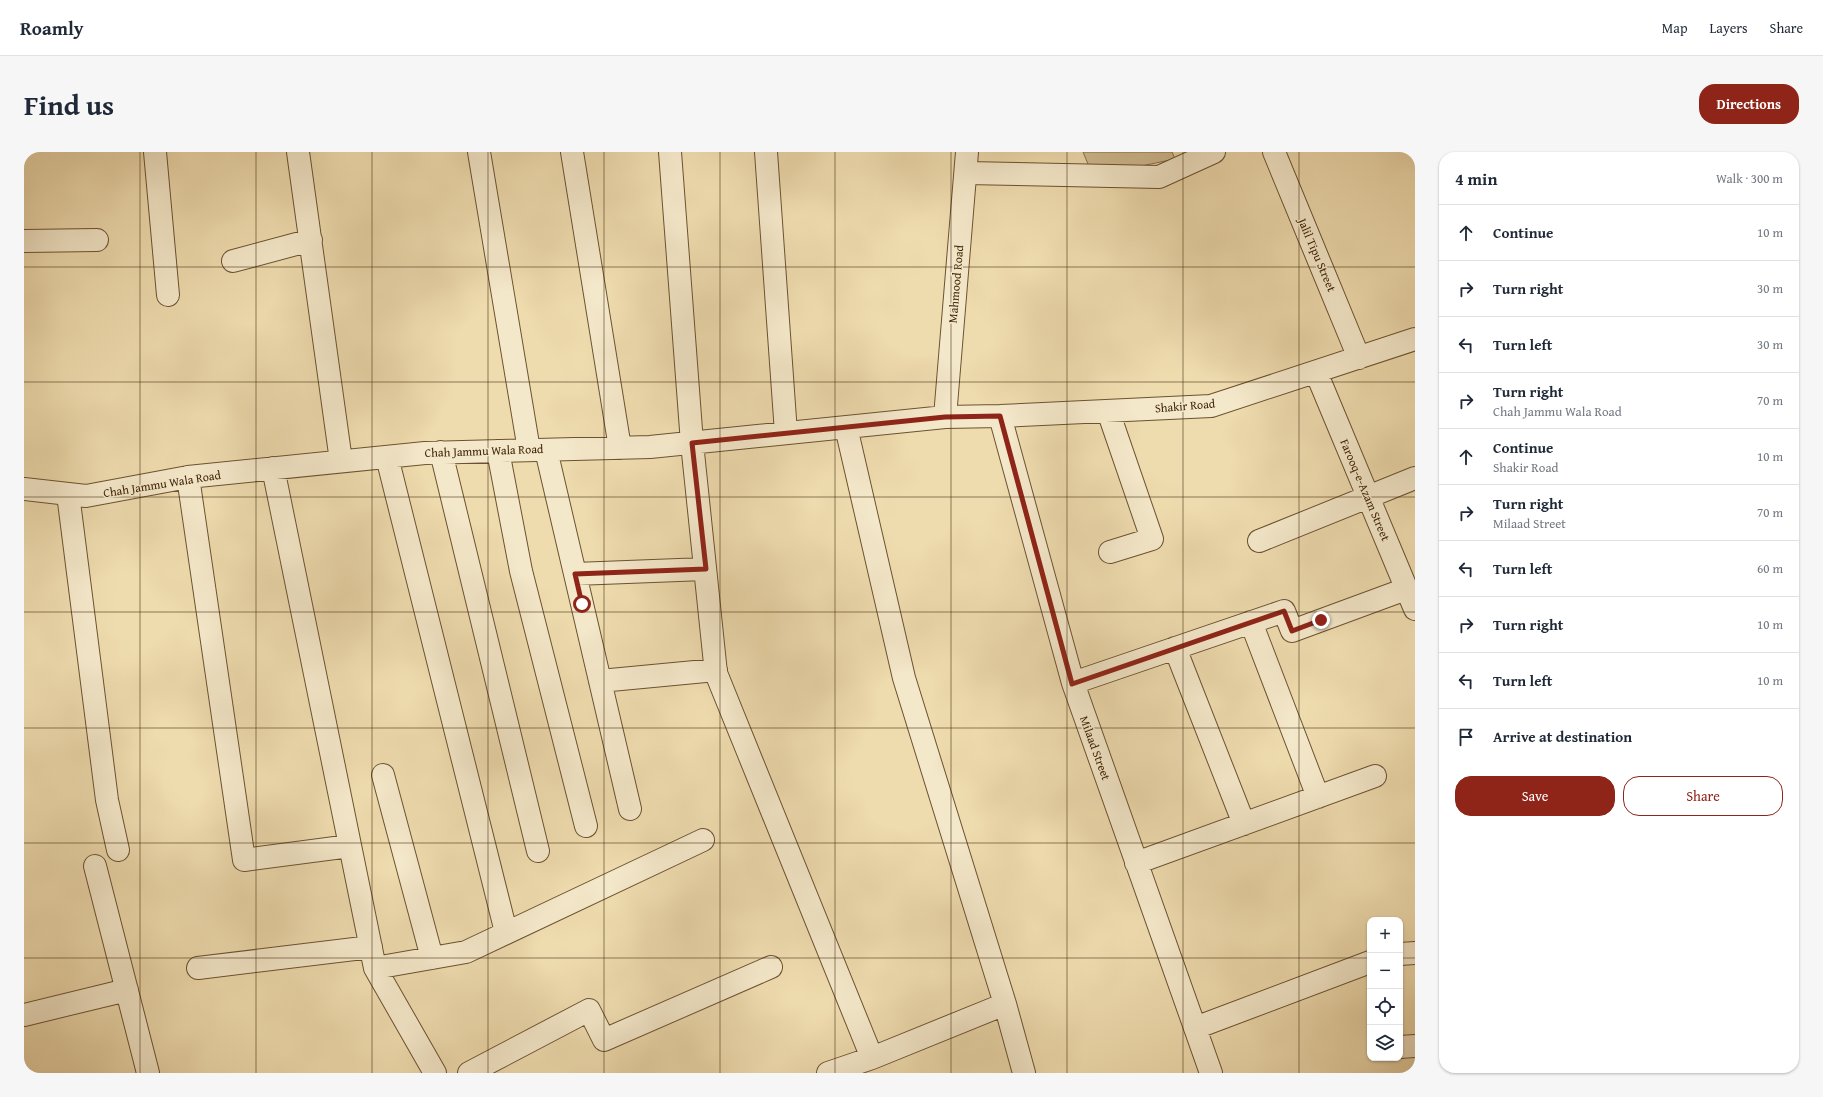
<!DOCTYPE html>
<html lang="en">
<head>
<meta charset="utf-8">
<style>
	:root { --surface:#fff; --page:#f6f6f7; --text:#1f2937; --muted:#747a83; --line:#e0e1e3; --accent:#8f2418 }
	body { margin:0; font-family:"Gentium Book Plus",serif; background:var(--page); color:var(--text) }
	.controls { position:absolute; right:12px; bottom:12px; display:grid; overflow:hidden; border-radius:8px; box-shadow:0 1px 3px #0004 }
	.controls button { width:36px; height:36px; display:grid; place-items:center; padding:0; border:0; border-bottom:1px solid var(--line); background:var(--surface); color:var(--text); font:20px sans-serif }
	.stop { position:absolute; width:12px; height:12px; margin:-9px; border:3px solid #8f2418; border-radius:50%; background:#fff }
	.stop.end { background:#8f2418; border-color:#fff; box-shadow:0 1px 4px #0008 }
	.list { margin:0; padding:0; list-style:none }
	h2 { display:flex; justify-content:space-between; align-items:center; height:52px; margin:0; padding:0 16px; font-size:17px }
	h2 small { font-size:13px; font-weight:400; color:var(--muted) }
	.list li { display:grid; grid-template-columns:26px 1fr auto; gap:12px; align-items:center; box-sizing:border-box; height:56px; padding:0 16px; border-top:1px solid var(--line) }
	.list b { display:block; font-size:15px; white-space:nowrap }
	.list p { margin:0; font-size:13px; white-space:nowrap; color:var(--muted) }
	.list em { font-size:13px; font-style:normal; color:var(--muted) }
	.actions { display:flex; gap:8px; padding:12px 16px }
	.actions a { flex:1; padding:9px 0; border:1px solid var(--accent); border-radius:16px; text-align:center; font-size:14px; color:var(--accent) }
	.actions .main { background:var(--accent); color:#fff }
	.icon { flex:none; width:22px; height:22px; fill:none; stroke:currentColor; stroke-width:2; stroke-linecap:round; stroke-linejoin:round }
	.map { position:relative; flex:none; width:1391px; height:921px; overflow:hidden; border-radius:16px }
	header { display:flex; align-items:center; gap:24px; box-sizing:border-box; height:56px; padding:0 20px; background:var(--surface); border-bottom:1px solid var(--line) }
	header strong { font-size:19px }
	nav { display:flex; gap:22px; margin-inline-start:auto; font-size:14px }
	.intro { display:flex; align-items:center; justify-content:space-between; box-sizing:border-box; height:96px; padding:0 24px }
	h1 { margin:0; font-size:28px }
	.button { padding:10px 18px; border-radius:16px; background:var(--accent); color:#fff; font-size:14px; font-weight:700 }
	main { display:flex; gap:24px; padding:0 24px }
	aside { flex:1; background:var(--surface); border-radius:16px; box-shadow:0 1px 3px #0004 }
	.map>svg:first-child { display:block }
</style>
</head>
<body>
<header>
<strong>Roamly</strong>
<nav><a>Map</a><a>Layers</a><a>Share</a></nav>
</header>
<div class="intro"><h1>Find us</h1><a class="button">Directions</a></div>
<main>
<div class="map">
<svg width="1391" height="921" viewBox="0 0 1391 921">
	<rect width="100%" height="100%" fill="#eedbae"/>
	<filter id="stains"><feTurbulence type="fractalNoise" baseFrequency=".005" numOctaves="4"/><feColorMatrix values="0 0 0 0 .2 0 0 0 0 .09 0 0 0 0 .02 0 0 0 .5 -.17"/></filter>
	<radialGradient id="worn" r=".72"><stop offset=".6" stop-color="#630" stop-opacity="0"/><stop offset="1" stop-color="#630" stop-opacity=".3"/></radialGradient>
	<path fill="#d0bc92" stroke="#88704c" d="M 1059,0 L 1148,0 L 1151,7 L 1069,24 Z"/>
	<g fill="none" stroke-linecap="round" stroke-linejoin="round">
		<defs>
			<path id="minor" d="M 131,0 L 144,143
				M 274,0 L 317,309
				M 455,0 L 505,298
				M 548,0 L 596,296
				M 646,0 L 668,291 L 692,521 L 848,906
				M 742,0 L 762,281
				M 1250,0 L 1335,206
				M 942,21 L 1135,25 L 1190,0
				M 0,89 L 73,88
				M 209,109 L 287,88
				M 1292,220 L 1391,457
				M 1084,259 L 1128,387 L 1086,400
				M 976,264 L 1049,531 L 1187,921
				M 921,265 L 943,0
				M 822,275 L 880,526 L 981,852 L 1000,921
				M 522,298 L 606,657
				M 474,299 L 497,419 L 562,674
				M 417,300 L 514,699
				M 363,305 L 482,780
				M 249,316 L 351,816 L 411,921
				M 164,325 L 220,708 L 326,694
				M 0,337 L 62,344 L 164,325 L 401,301 L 626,295 L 921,265 L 976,264 L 1187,254 L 1391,187
				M 44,342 L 83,648 L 94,698
				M 1235,389 L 1391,326
				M 551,422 L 681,417
				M 1227,470 L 1294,645
				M 1151,496 L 1220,672
				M 576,529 L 692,518
				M 1049,531 L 1260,459 L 1268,479 L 1382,437
				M 359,623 L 408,806
				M 1112,711 L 1351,624
				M 71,714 L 124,921
				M 1376,802 L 1391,801
				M 174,816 L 347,795
				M 351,816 L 442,800 L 679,688
				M 0,863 L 103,838
				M 1171,876 L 1346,810
				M 1376,895 L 1391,894
				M 445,921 L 565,858 L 580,888 L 747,815
				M 804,921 L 848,906 L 981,852"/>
		</defs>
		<use href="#minor" stroke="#6c5231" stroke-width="24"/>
		<use href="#minor" stroke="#f4e8ca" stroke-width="22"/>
	</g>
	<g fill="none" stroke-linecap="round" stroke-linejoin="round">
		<path stroke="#8f2418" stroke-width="5" d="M 558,452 L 551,422 L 682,417 L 668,291 L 921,265 L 976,264 L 1048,532 L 1260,459 L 1268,479 L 1297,468"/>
	</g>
	<path fill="none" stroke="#402507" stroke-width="1" stroke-opacity="0.55" d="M 116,0 L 116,921M 232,0 L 232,921M 348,0 L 348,921M 464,0 L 464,921M 580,0 L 580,921M 696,0 L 696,921M 811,0 L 811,921M 927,0 L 927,921M 1043,0 L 1043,921M 1159,0 L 1159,921M 1275,0 L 1275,921M 0,115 L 1391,115M 0,230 L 1391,230M 0,345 L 1391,345M 0,460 L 1391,460M 0,576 L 1391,576M 0,691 L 1391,691M 0,806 L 1346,806M 1376,806 L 1391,806"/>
	<g text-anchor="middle" stroke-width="3" stroke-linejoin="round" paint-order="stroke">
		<g font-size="12" fill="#402507" stroke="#f4e8ca">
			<text transform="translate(1293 103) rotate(67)" y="4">Jalil Tipu Street</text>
			<text transform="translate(932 132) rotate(-85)" y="4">Mahmood Road</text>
			<text transform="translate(1161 254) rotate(-5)" y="4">Shakir Road</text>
			<text transform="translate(460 299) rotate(-2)" y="4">Chah Jammu Wala Road</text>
			<text transform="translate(138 332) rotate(-9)" y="4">Chah Jammu Wala Road</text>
			<text transform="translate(1341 338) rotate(67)" y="4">Farooq-e-Azam Street</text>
			<text transform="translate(1071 596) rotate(70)" y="4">Milaad Street</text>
		</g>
	</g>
	<rect width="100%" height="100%" filter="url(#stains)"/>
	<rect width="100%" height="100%" fill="url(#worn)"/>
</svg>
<div class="controls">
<button>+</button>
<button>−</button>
<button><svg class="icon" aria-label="locate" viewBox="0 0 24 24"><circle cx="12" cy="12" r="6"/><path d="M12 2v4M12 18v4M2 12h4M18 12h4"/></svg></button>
<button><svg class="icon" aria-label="layers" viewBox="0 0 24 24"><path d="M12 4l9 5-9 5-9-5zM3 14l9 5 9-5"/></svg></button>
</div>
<div class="stop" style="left:558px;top:452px"></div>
<div class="stop end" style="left:1297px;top:468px"></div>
</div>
<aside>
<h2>4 min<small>Walk · 300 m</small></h2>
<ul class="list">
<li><svg class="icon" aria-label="ahead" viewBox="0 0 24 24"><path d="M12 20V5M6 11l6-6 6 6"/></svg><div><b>Continue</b></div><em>10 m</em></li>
<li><svg class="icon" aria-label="right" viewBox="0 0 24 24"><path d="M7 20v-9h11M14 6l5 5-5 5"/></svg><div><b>Turn right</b></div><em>30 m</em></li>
<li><svg class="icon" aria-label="left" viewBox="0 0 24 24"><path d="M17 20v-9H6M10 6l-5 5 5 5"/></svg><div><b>Turn left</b></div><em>30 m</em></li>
<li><svg class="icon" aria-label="right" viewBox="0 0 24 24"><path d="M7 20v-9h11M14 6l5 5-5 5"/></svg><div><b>Turn right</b><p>Chah Jammu Wala Road</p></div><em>70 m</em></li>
<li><svg class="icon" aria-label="ahead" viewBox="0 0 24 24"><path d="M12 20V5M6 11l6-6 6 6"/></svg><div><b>Continue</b><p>Shakir Road</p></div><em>10 m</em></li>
<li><svg class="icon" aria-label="right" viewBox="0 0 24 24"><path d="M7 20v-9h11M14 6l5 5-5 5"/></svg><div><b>Turn right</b><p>Milaad Street</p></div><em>70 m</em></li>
<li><svg class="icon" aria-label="left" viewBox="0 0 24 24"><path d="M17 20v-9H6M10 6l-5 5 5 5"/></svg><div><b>Turn left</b></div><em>60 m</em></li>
<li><svg class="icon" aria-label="right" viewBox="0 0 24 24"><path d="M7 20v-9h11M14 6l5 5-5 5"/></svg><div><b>Turn right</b></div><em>10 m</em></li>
<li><svg class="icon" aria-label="left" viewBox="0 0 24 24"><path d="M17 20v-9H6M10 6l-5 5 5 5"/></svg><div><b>Turn left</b></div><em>10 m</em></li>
<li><svg class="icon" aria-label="arrive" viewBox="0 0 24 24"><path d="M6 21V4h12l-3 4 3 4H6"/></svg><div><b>Arrive at destination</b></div></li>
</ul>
<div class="actions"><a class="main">Save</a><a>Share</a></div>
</aside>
</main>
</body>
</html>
